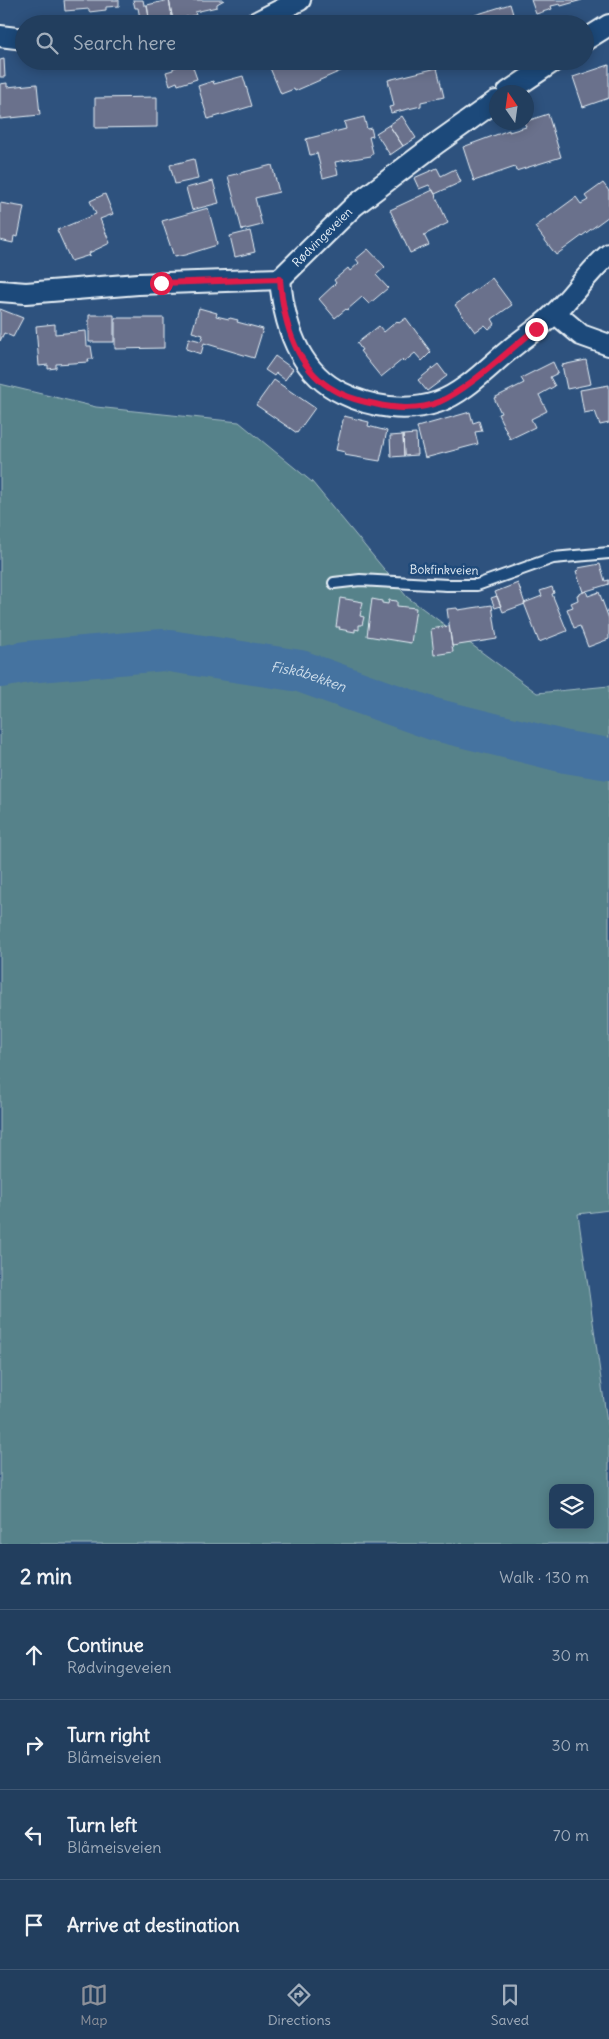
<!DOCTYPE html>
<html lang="en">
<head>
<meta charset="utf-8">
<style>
	:root { --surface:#223e5e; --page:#2e4967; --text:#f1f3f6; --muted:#a2aebc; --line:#3f5773; --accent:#8c9099 }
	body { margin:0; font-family:Delius,sans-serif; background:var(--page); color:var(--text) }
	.controls { position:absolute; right:15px; bottom:15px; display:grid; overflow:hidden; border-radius:10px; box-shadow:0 2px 12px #0003 }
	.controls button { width:45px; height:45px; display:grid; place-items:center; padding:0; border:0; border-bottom:1px solid var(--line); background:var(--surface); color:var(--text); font:25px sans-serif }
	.compass { position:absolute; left:489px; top:85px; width:45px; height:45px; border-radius:50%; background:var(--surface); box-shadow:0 2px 12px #0003; rotate:347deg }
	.stop { position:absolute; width:15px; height:15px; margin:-11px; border:4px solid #e11d48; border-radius:50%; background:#fff }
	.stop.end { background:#e11d48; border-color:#fff; box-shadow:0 1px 5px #0008 }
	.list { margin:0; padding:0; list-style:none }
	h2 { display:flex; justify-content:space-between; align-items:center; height:65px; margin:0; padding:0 20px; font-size:21px }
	h2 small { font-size:16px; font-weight:400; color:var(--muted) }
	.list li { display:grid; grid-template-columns:32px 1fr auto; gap:15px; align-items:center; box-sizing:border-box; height:90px; padding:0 20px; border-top:1px solid var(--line) }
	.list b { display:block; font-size:19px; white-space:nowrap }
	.list p { margin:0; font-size:16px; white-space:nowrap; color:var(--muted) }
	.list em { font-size:16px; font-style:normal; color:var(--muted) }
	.icon { flex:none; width:28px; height:28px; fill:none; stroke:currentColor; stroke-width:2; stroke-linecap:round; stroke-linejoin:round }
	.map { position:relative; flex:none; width:609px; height:1544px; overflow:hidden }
	.search { position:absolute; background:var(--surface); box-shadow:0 2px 12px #0003; left:15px; right:15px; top:15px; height:55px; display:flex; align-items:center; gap:12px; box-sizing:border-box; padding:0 18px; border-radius:28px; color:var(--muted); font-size:19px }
	.sheet { height:425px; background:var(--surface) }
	nav { display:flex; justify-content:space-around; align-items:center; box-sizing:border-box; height:70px; border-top:1px solid var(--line); background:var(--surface); font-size:14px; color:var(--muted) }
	nav a { display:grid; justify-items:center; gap:2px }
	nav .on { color:var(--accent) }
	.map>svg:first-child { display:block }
</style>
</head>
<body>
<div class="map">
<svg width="609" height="1544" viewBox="0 0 609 1544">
	<rect width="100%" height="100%" fill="#2e527e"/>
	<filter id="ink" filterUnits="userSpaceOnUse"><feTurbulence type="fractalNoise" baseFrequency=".02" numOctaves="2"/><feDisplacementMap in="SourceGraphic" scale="10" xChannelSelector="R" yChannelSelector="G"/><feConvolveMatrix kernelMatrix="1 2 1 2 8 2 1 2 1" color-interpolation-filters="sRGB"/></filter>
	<g filter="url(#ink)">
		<path fill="#57828a" stroke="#a0bac1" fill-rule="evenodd" d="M 0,384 L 96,407 L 239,422 L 312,482 L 407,597 L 537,693 L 609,686 L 609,1210 L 578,1214 L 609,1437 L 609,1544 L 0,1544 ZM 553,1488 L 590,1488 L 590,1525 L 553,1525 Z"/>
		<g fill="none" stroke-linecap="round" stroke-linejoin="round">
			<path stroke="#4473a0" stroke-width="42" id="s1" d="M 0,667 L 27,662 L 163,650 L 300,671 L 433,719 L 566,752 L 609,759"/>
		</g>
		<path fill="#6a718c" stroke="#e8f1f8" d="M 64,0 L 119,0 L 119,6 L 106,7 L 106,10 L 89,12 L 89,9 L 65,11 Z
			M 133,0 L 143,0 L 144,5 L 147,5 L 150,24 L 141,24 L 138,8 L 135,8 Z
			M 169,0 L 224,0 L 217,4 L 217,7 L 195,12 L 196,15 L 173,20 Z
			M 169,0 L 173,21 L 150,24 L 147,5 Z
			M 531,0 L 582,0 L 561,6 L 560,4 L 551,6 L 552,9 L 536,14 Z
			M 510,4 L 516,24 L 464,24 L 462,19 Z
			M 4,59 L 5,77 L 0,77 L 0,60 Z
			M 282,61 L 339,61 L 343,70 L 295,91 L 294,89 L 281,94 L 270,68 L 282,63 Z
			M 191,62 L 197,79 L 178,85 L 177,82 L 170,85 L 166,72 L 173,70 L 173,68 Z
			M 609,65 L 609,98 L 583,107 L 573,77 Z
			M 437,68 L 444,97 L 421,102 L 421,106 L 391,113 L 389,107 L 394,106 L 388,80 Z
			M 243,76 L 252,106 L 208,119 L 198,86 L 213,81 L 214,84 Z
			M 7,83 L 7,87 L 37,84 L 40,115 L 0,119 L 0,84 Z
			M 157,97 L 157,127 L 95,128 L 95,98 Z
			M 548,114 L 561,157 L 516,171 L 515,167 L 474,181 L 463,147 L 509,130 L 509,132 L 526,127 L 524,122 Z
			M 402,116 L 416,138 L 403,146 L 389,125 Z
			M 364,117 L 367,129 L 371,128 L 373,136 L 369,137 L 373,153 L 371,156 L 335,162 L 338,174 L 323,178 L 317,153 L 310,155 L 306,139 L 346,129 L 344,122 Z
			M 389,125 L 403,146 L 390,155 L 376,133 Z
			M 194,159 L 198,179 L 175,184 L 170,165 Z
			M 272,165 L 279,192 L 255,198 L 262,225 L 242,230 L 228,176 Z
			M 437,168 L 441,176 L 455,169 L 461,182 L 435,194 L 429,185 L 419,189 L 414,178 Z
			M 213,181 L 219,203 L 192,210 L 186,188 Z
			M 603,183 L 609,191 L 609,216 L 556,255 L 535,227 L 576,197 L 581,204 L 588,200 L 585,196 Z
			M 433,190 L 448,223 L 424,235 L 429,245 L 410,253 L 390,210 Z
			M 105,194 L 113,214 L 100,219 L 110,243 L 89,253 L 90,255 L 71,261 L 57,230 L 96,214 L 90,201 Z
			M 0,203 L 24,207 L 18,237 L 14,236 L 13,243 L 0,240 Z
			M 208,208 L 216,238 L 217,245 L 185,255 L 174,257 L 162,221 Z
			M 250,231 L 255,252 L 235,257 L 230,236 Z
			M 368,249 L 385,267 L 376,275 L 388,288 L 369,304 L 362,297 L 347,310 L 346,309 L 335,318 L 319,299 L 336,283 L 334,280 L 348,268 L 350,271 L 359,263 L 356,259 Z
			M 492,278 L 512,305 L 492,319 L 495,324 L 489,329 L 485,325 L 475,332 L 455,305 Z
			M 199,308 L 217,313 L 216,316 L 229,319 L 230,318 L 238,320 L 237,322 L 263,329 L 254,358 L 204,343 L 201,354 L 186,349 L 189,338 L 201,341 L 203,335 L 192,332 Z
			M 0,309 L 23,318 L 13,337 L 4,333 L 0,341 Z
			M 89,315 L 114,315 L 114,342 L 89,342 Z
			M 115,318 L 164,318 L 164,348 L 115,349 Z
			M 406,318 L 431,352 L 422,361 L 415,353 L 404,362 L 402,360 L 381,377 L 360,351 L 362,350 L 357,343 L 379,326 L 384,332 L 397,321 L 399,323 Z
			M 55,324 L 55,334 L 86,331 L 87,346 L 91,346 L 93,359 L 88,359 L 89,362 L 56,364 L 56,368 L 48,369 L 48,365 L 39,366 L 36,326 Z
			M 275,356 L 293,369 L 285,380 L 276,373 L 274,376 L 265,370 Z
			M 586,360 L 591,384 L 567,389 L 562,365 Z
			M 553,362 L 558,373 L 550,377 L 555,386 L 539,395 L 547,411 L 531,419 L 535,427 L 510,439 L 498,414 L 501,413 L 494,398 L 524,383 L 521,378 Z
			M 438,364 L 447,376 L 427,391 L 418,380 Z
			M 274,380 L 315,408 L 297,433 L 256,405 Z
			M 609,385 L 609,423 L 600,425 L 595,411 L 584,413 L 580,390 Z
			M 470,412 L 473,423 L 479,421 L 482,431 L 475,432 L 478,444 L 425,458 L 417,427 Z
			M 344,416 L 369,422 L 368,426 L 387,431 L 380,461 L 344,455 L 345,452 L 336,450 Z
			M 416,434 L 417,455 L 404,456 L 403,435 Z
			M 403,435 L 404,456 L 391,457 L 390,436 Z
			M 600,564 L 605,581 L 609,580 L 609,584 L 583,592 L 576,571 L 579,570 L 578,568 Z
			M 518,583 L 525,604 L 503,612 L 495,592 Z
			M 552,587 L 554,593 L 552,594 L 567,631 L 539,642 L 524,603 L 542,596 L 540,591 Z
			M 586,591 L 588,596 L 599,592 L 609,619 L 609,639 L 588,647 L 580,626 L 574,628 L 567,609 L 573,607 L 571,603 L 578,600 L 577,595 Z
			M 497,596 L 501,606 L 495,608 L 491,598 Z
			M 340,598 L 363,602 L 360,616 L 364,617 L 362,625 L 359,625 L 359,630 L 355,629 L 355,632 L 339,629 L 340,627 L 336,627 Z
			M 372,599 L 382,601 L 382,603 L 388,604 L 389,600 L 397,601 L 397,606 L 416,608 L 411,643 L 367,636 Z
			M 492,605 L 497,639 L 452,646 L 447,609 L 457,608 L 458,610 Z
			M 449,626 L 453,652 L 434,655 L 431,629 Z"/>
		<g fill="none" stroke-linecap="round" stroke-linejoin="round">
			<defs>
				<path id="service" d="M 334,583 L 360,580 L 447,585 L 477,585 L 553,558 L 609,553"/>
				<g id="minor">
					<path d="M 253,24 L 300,0"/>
					<path d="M 0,36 L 24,39"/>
					<path d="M 585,40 L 609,25"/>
					<path d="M 508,92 L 554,61"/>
					<path d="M 280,279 C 284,324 298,372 342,393 C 370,407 407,413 438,402 C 464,393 487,368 508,351 C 523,338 541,327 555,313 C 574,294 588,272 609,254"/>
					<path id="s2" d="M 0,291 L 26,293 L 138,284 L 280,279 L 354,206 L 437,143 L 496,101"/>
					<path d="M 555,313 L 581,335 L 609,345"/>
				</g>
			</defs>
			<use href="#service" stroke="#e8f1f8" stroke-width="14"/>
			<use href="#minor" stroke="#e8f1f8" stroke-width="24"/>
			<use href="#service" stroke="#1f4a7a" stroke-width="10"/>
			<use href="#minor" stroke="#1f4a7a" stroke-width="20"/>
		</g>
	</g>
	<g fill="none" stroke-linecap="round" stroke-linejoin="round" filter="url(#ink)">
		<path stroke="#e11d48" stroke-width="6" d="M 161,283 L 280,279 C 283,318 294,364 329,387 C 342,396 359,401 375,404 C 394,409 420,410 439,402 C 472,387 507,351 536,329"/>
	</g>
	<g text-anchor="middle" stroke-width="5" stroke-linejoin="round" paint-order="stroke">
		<g font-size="12" fill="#e8f1f8" stroke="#1f4a7a">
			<text dy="4" stroke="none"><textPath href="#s2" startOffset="340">Rødvingeveien</textPath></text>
			<text transform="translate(444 570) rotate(1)" y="4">Bokfinkveien</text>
		</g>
		<g font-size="14" font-style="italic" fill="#cfdeeb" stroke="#1f4a7a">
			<text dy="5" stroke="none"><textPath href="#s1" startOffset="312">Fiskåbekken</textPath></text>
		</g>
	</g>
</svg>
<div class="controls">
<button><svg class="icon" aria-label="layers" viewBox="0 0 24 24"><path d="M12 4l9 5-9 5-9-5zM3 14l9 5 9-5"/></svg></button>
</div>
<svg class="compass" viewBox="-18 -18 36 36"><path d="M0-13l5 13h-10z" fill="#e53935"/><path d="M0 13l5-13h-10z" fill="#a2aebc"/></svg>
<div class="stop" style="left:161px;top:283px"></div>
<div class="stop end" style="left:536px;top:329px"></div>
<div class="search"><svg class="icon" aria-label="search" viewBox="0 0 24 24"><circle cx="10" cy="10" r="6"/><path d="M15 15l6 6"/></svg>Search here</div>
</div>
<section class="sheet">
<h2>2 min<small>Walk · 130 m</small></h2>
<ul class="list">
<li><svg class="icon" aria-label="ahead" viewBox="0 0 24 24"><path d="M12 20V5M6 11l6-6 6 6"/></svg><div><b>Continue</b><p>Rødvingeveien</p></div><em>30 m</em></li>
<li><svg class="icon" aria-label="right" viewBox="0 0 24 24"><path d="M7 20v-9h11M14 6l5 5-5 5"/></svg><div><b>Turn right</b><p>Blåmeisveien</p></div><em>30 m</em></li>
<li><svg class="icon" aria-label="left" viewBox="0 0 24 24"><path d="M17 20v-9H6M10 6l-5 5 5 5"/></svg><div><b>Turn left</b><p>Blåmeisveien</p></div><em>70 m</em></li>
<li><svg class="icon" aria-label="arrive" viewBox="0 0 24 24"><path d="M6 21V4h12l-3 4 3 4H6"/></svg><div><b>Arrive at destination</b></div></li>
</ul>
</section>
<nav>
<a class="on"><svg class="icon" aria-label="map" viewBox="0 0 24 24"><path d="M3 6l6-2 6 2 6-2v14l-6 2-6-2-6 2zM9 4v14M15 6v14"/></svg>Map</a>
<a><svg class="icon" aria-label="directions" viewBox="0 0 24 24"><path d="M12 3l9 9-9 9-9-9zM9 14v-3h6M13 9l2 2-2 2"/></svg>Directions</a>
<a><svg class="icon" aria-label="saved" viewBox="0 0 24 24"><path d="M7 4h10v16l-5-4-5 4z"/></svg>Saved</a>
</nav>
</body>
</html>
